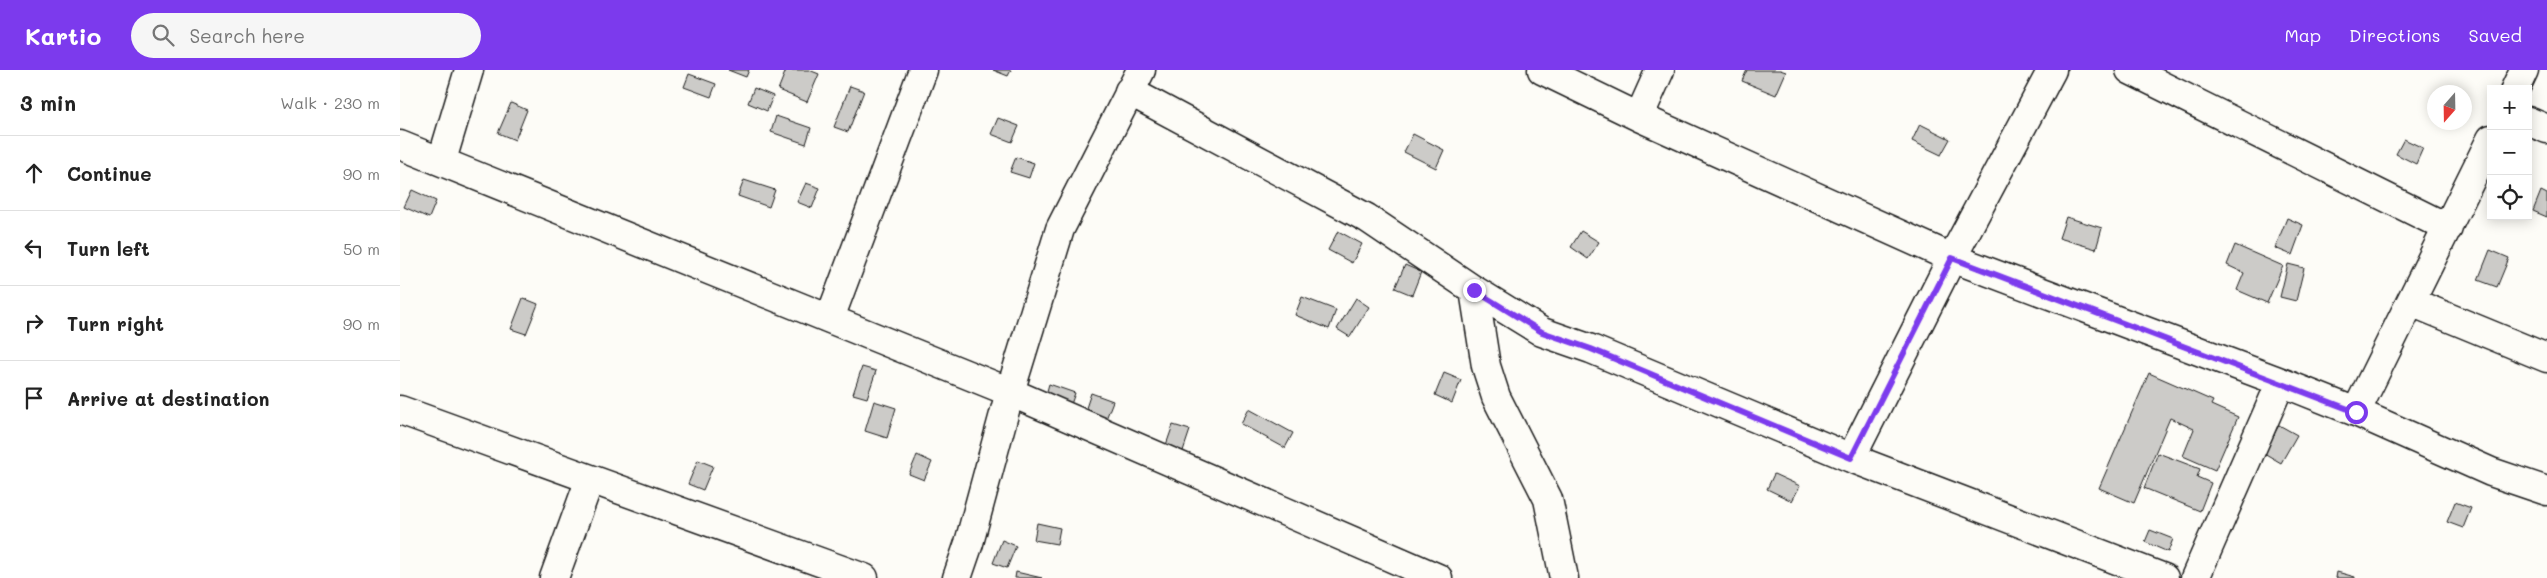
<!DOCTYPE html>
<html lang="en">
<head>
<meta charset="utf-8">
<style>
	:root { --surface:#fff; --page:#f6f6f6; --text:#222; --muted:#767676; --line:#e0e0e0; --accent:#7c3aed }
	body { margin:0; font-family:Mali,sans-serif; background:var(--page); color:var(--text) }
	.controls { position:absolute; right:15px; top:15px; display:grid; overflow:hidden; border-radius:0px; box-shadow:0 2px 12px #0003 }
	.controls button { width:45px; height:45px; display:grid; place-items:center; padding:0; border:0; border-bottom:1px solid var(--line); background:var(--surface); color:var(--text); font:25px sans-serif }
	.compass { position:absolute; left:2027px; top:15px; width:45px; height:45px; border-radius:50%; background:var(--surface); box-shadow:0 2px 12px #0003; rotate:200deg }
	.stop { position:absolute; width:15px; height:15px; margin:-11px; border:4px solid #7c3aed; border-radius:50%; background:#fff }
	.stop.end { background:#7c3aed; border-color:#fff; box-shadow:0 1px 5px #0008 }
	.list { margin:0; padding:0; list-style:none }
	h2 { display:flex; justify-content:space-between; align-items:center; height:65px; margin:0; padding:0 20px; font-size:21px }
	h2 small { font-size:16px; font-weight:400; color:var(--muted) }
	.list li { display:grid; grid-template-columns:32px 1fr auto; gap:15px; align-items:center; box-sizing:border-box; height:75px; padding:0 20px; border-top:1px solid var(--line) }
	.list b { display:block; font-size:19px; white-space:nowrap }
	.list em { font-size:16px; font-style:normal; color:var(--muted) }
	.icon { flex:none; width:28px; height:28px; fill:none; stroke:currentColor; stroke-width:2; stroke-linecap:round; stroke-linejoin:round }
	.map { position:relative; flex:none; width:2147px; height:508px; overflow:hidden }
	header { display:flex; align-items:center; gap:30px; box-sizing:border-box; height:70px; padding:0 25px; background:var(--accent); color:#fff }
	header strong { font-size:24px }
	nav { display:flex; gap:28px; margin-inline-start:auto; font-size:18px }
	.search { width:350px; height:45px; background:var(--page); display:flex; align-items:center; gap:12px; box-sizing:border-box; padding:0 18px; border-radius:28px; color:var(--muted); font-size:19px }
	main { display:flex }
	aside { flex:1; background:var(--surface) }
	.map>svg:first-child { display:block }
</style>
</head>
<body>
<header>
<strong>Kartio</strong>
<div class="search"><svg class="icon" aria-label="search" viewBox="0 0 24 24"><circle cx="10" cy="10" r="6"/><path d="M15 15l6 6"/></svg>Search here</div>
<nav><a>Map</a><a>Directions</a><a>Saved</a></nav>
</header>
<main>
<aside>
<h2>3 min<small>Walk · 230 m</small></h2>
<ul class="list">
<li><svg class="icon" aria-label="ahead" viewBox="0 0 24 24"><path d="M12 20V5M6 11l6-6 6 6"/></svg><div><b>Continue</b></div><em>90 m</em></li>
<li><svg class="icon" aria-label="left" viewBox="0 0 24 24"><path d="M17 20v-9H6M10 6l-5 5 5 5"/></svg><div><b>Turn left</b></div><em>50 m</em></li>
<li><svg class="icon" aria-label="right" viewBox="0 0 24 24"><path d="M7 20v-9h11M14 6l5 5-5 5"/></svg><div><b>Turn right</b></div><em>90 m</em></li>
<li><svg class="icon" aria-label="arrive" viewBox="0 0 24 24"><path d="M6 21V4h12l-3 4 3 4H6"/></svg><div><b>Arrive at destination</b></div></li>
</ul>
</aside>
<div class="map">
<svg width="2147" height="508" viewBox="0 0 2147 508">
	<rect width="100%" height="100%" fill="#fdfcf7"/>
	<filter id="ink" filterUnits="userSpaceOnUse"><feTurbulence type="fractalNoise" baseFrequency=".02" numOctaves="2"/><feDisplacementMap in="SourceGraphic" scale="10" xChannelSelector="R" yChannelSelector="G"/><feConvolveMatrix kernelMatrix="1 2 1 2 8 2 1 2 1" color-interpolation-filters="sRGB"/></filter>
	<g filter="url(#ink)">
		<path fill="#cccbc8" stroke="#1c1c1c" d="M 328,0 L 349,0 L 346,7 Z
			M 386,0 L 409,0 L 419,4 L 407,32 L 378,20 Z
			M 593,0 L 611,0 L 608,6 Z
			M 1347,0 L 1380,0 L 1386,2 L 1376,25 L 1342,11 Z
			M 289,4 L 316,14 L 311,27 L 284,17 Z
			M 450,16 L 464,21 L 448,62 L 434,57 Z
			M 354,18 L 373,26 L 367,41 L 348,33 Z
			M 111,33 L 127,40 L 115,70 L 98,63 Z
			M 376,46 L 411,58 L 406,74 L 371,62 Z
			M 598,48 L 619,56 L 612,72 L 591,64 Z
			M 1520,54 L 1550,69 L 1541,85 L 1512,71 Z
			M 1013,64 L 1044,80 L 1036,98 L 1004,82 Z
			M 2004,69 L 2023,78 L 2016,94 L 1996,84 Z
			M 616,87 L 634,93 L 629,108 L 610,102 Z
			M 344,110 L 375,120 L 369,137 L 338,126 Z
			M 406,113 L 420,118 L 412,138 L 397,132 Z
			M 12,120 L 36,131 L 29,148 L 4,137 Z
			M 2141,121 L 2147,124 L 2147,147 L 2133,141 Z
			M 1666,147 L 1702,158 L 1696,179 L 1659,168 Z
			M 1887,148 L 1903,155 L 1892,185 L 1875,178 Z
			M 938,161 L 962,174 L 952,193 L 928,180 Z
			M 1181,161 L 1199,172 L 1188,189 L 1171,177 Z
			M 1835,175 L 1883,196 L 1867,233 L 1837,220 L 1844,203 L 1827,195 Z
			M 2090,180 L 2109,188 L 2097,217 L 2078,210 Z
			M 1888,194 L 1904,198 L 1896,231 L 1880,227 Z
			M 1005,195 L 1021,202 L 1012,225 L 995,218 Z
			M 902,227 L 936,240 L 929,259 L 895,245 Z
			M 123,228 L 138,234 L 126,264 L 111,259 Z
			M 956,228 L 969,237 L 950,267 L 937,259 Z
			M 462,297 L 476,301 L 467,328 L 453,324 Z
			M 1044,303 L 1061,310 L 1052,333 L 1035,325 Z
			M 1749,303 L 1813,331 L 1811,335 L 1838,347 L 1815,400 L 1783,386 L 1794,359 L 1770,348 L 1734,433 L 1699,418 Z
			M 649,314 L 675,323 L 670,337 L 645,328 Z
			M 691,323 L 713,331 L 706,349 L 685,341 Z
			M 474,331 L 496,338 L 487,368 L 465,361 Z
			M 849,339 L 893,363 L 885,378 L 841,354 Z
			M 773,355 L 790,360 L 783,381 L 766,375 Z
			M 1879,355 L 1897,365 L 1881,393 L 1864,383 Z
			M 1758,383 L 1800,399 L 1797,407 L 1811,413 L 1800,441 L 1744,418 Z
			M 517,385 L 532,392 L 524,410 L 509,404 Z
			M 298,390 L 313,396 L 303,420 L 288,414 Z
			M 1374,404 L 1400,416 L 1392,431 L 1367,419 Z
			M 2055,432 L 2071,438 L 2063,458 L 2047,452 Z
			M 637,453 L 660,458 L 657,474 L 634,470 Z
			M 1750,460 L 1773,469 L 1768,482 L 1745,472 Z
			M 602,470 L 616,476 L 607,498 L 593,493 Z
			M 616,502 L 642,508 L 615,508 Z
			M 1937,502 L 1955,507 L 1955,508 L 1936,508 Z"/>
		<g fill="none" stroke-linecap="round" stroke-linejoin="round">
			<defs>
				<path id="minor" d="M 1142,0 L 1239,47 L 1552,188 L 1881,312 L 1956,342 L 2091,402 L 2147,421
					M 1730,0 L 2048,158
					M 2115,19 L 2124,0
					M 729,21 L 967,148 L 1074,220 L 1142,262 L 1191,279 L 1451,388 L 1764,508
					M 1239,47 L 1260,0
					M 2128,51 L 2147,59
					M 0,75 L 610,322 L 1038,508
					M 42,90 L 69,0
					M 1074,220 L 1086,296 L 1096,327 L 1148,429 L 1164,508
					M 2011,232 L 2147,288
					M 430,248 L 523,0
					M 0,340 L 464,508
					M 1956,342 L 2091,69
					M 1451,388 L 1552,188 L 1652,0
					M 154,508 L 190,409
					M 557,508 L 569,473 L 610,322 L 660,159 L 741,0
					M 1795,508 L 1881,312"/>
			</defs>
			<use href="#minor" stroke="#1c1c1c" stroke-width="31"/>
			<use href="#minor" stroke="#fdfcf7" stroke-width="28"/>
		</g>
	</g>
	<g fill="none" stroke-linecap="round" stroke-linejoin="round" filter="url(#ink)">
		<path stroke="#7c3aed" stroke-width="6" d="M 1074,220 L 1142,262 L 1191,279 L 1451,388 L 1552,188 L 1956,342"/>
	</g>
</svg>
<div class="controls">
<button>+</button>
<button>−</button>
<button><svg class="icon" aria-label="locate" viewBox="0 0 24 24"><circle cx="12" cy="12" r="6"/><path d="M12 2v4M12 18v4M2 12h4M18 12h4"/></svg></button>
</div>
<svg class="compass" viewBox="-18 -18 36 36"><path d="M0-13l5 13h-10z" fill="#e53935"/><path d="M0 13l5-13h-10z" fill="#767676"/></svg>
<div class="stop" style="left:1956px;top:342px"></div>
<div class="stop end" style="left:1074px;top:220px"></div>
</div>
</main>
</body>
</html>
